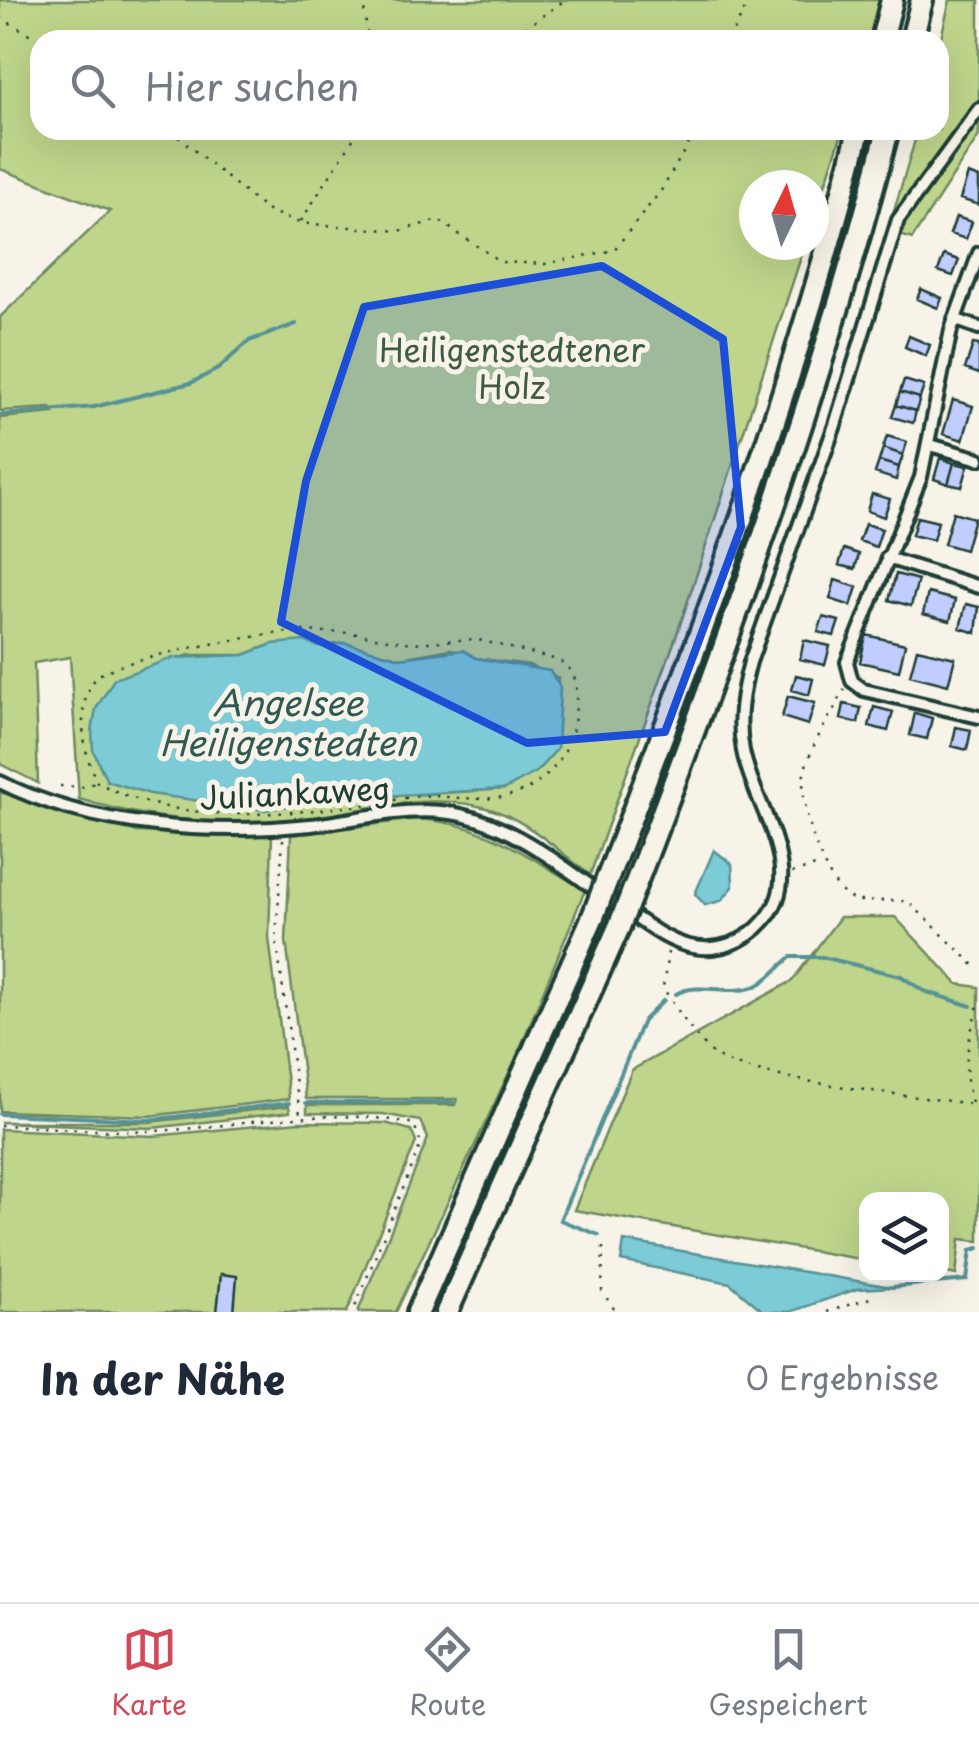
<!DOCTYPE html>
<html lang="de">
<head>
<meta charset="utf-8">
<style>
	:root { --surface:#fff; --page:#f2f2f3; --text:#1f2937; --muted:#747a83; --line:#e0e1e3; --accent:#d1495b }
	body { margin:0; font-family:"Playpen Sans",sans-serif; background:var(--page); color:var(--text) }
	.controls { position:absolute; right:30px; bottom:30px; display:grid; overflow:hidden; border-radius:20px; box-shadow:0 10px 40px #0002 }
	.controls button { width:90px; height:90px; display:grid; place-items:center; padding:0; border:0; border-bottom:2px solid var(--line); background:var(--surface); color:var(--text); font:50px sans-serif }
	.compass { position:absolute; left:739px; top:170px; width:90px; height:90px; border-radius:50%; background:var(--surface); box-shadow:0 10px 40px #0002; rotate:5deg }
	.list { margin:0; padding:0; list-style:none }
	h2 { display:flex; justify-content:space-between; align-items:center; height:130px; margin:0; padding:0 40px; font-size:42px }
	h2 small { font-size:32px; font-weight:400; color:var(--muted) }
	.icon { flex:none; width:55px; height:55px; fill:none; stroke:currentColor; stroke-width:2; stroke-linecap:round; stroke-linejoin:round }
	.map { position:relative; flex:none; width:979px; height:1312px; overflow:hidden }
	.search { position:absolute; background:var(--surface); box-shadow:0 10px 40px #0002; left:30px; right:30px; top:30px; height:110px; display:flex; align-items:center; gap:25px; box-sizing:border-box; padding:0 35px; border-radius:30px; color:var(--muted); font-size:38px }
	.sheet { height:290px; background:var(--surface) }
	nav { display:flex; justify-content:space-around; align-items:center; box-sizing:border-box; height:140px; border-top:2px solid var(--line); background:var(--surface); font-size:28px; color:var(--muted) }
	nav a { display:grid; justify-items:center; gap:5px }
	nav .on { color:var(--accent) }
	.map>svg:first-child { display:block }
</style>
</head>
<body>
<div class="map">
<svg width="979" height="1312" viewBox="0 0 979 1312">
	<rect width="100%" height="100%" fill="#f7f3e8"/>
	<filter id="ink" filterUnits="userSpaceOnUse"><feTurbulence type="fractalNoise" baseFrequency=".01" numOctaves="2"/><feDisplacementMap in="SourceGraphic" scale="20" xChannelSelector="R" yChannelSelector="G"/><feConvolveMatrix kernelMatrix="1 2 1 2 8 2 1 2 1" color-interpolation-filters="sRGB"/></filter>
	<g filter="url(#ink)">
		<path fill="#bed58b" stroke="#6e8960" stroke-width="2.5" fill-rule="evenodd" d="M 0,0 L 879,0 L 869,40 L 40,40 L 40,130 L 843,130 L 814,218 L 814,185 L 754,185 L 754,245 L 805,245 L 677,634 L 590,875 C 561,853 531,823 496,811 C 429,787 352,815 283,821 C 214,826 145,819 79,799 L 70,657 L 34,663 L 38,783 L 0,764 L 0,418 L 54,413 L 51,408 L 0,411 L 0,317 L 110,211 L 0,169 ZM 311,643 L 319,647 L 345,643 L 401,658 L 451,649 L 476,658 L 529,665 L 558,678 L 557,749 L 536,772 L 505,789 L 303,802 L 108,781 L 99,764 L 157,664 L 190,655 L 243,655 L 273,644 Z
			M 950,0 L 979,0 L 979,136 L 912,239 L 888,231 L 918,130 L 939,130 L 939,46 Z
			M 0,792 L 137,832 L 272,835 L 269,938 L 289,1099 L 149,1116 L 0,1111 Z
			M 417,819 C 488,823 526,856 585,890 L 516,1058 L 396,1312 L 358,1312 L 428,1138 L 420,1121 L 383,1114 L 307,1113 L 307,1105 L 455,1105 L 457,1099 L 306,1099 L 286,941 L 291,835 Z
			M 840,917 L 895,917 L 958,984 L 979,987 L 979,1241 L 960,1239 L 956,1275 L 942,1272 L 942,1200 L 866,1200 L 866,1260 L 574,1210 L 632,1070 L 792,981 Z
			M 289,1106 L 290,1112 L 152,1128 L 0,1122 L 149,1122 Z
			M 299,1122 L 385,1123 L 411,1130 L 416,1142 L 347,1312 L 0,1312 L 0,1129 L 153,1136 Z"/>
		<path fill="#7bcbd6" stroke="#569295" stroke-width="2.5" d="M 304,641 L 319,647 L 345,643 L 401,658 L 463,650 L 476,658 L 550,671 L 560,687 L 557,749 L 536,772 L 505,789 L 330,799 L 265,810 L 150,794 L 107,781 L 93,750 L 92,731 L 96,709 L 114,679 L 173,658 L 244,655 L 273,644 Z
			M 714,850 L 732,864 L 733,887 L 721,901 L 705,905 L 695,894 Z
			M 624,1241 L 892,1287 L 857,1289 L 790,1312 L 764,1312 L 730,1283 L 621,1261 Z"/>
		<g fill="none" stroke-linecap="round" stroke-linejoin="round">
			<path stroke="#569295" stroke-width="4" d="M 0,415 L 94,407 L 191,383 L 218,369 L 249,341 L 296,324
				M 676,994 C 699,981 728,996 754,987 C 769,981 778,967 791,957 L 822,957 L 901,976 L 924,991 L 971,1006
				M 306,1103 L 453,1102
				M 0,1114 L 148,1120 L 289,1103
				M 599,1235 L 560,1220 L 643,1021 L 664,1000
				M 892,1287 L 967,1280 L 971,1250 L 979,1248"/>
		</g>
		<path fill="#c0cdfe" stroke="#1f3d34" stroke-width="2.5" d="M 968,174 L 979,178 L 979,205 L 960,199 Z
			M 956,217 L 972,222 L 966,239 L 950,234 Z
			M 944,255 L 959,260 L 953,276 L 938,271 Z
			M 921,289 L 942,298 L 938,308 L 917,299 Z
			M 909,336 L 930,345 L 926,356 L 905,347 Z
			M 973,344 L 979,345 L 979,374 L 965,369 Z
			M 904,380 L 924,386 L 920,398 L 900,392 Z
			M 900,392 L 920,398 L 916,411 L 896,405 Z
			M 953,400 L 973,406 L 963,440 L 943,434 Z
			M 896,405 L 916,411 L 913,423 L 892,417 Z
			M 887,436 L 907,442 L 903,455 L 883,448 Z
			M 883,448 L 903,455 L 899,467 L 879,461 Z
			M 940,458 L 954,463 L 948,484 L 934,479 Z
			M 879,461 L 899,467 L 896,480 L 875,473 Z
			M 954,463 L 968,466 L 962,487 L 948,484 Z
			M 872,494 L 890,499 L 884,517 L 867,511 Z
			M 953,512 L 974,518 L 965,550 L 944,544 Z
			M 917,517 L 938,522 L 933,540 L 912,535 Z
			M 865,524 L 882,529 L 876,547 L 859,541 Z
			M 844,549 L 859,554 L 855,569 L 839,565 Z
			M 896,574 L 918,580 L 911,606 L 889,600 Z
			M 835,580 L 857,587 L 851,606 L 830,599 Z
			M 928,593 L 955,600 L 950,621 L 923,614 Z
			M 966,604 L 979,607 L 976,633 L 960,628 Z
			M 823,617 L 839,621 L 834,636 L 818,632 Z
			M 866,635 L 905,644 L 899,671 L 860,662 Z
			M 804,640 L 830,646 L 825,665 L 800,659 Z
			M 917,649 L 955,658 L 948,685 L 910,675 Z
			M 796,675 L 813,679 L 809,695 L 792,690 Z
			M 788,696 L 815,703 L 808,725 L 782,717 Z
			M 844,704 L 861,708 L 858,723 L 841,719 Z
			M 874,707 L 893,712 L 888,731 L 869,726 Z
			M 915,713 L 932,718 L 927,739 L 910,735 Z
			M 956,727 L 971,730 L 967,750 L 952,746 Z
			M 221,1274 L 237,1276 L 234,1312 L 217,1312 Z"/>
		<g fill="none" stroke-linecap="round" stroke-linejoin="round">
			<defs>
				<path id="minor" d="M 979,253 L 951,330 L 921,477 L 847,662 L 852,681 L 864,690 L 979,717
					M 954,319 L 979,328
					M 930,445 L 979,459
					M 887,558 L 979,587
					M 0,782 C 91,828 211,835 311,825 C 359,820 413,804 461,815 C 522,828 579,880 630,914 C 649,926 667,941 689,946 C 717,953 746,942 764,921 C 809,871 753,805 743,751 C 737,720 742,692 750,662 L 835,425 L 898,220 L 979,109"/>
				<path id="motorway" d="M 882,40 L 892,0
					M 912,40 L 922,0
					M 606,882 C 702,636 794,387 859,130
					M 631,896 C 728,645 820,391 888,130
					M 418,1312 L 594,914
					M 447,1312 L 619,927"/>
			</defs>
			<use href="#minor" stroke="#1f3d34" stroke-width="18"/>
			<use href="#motorway" stroke="#1f3d34" stroke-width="28"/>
			<path stroke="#1f3d34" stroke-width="2.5" stroke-dasharray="2.5 8" stroke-linecap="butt" d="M 363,0 L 368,40
				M 0,18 L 41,40
				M 508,40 L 565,0
				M 729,40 L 750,0
				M 170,130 L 266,210 L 300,223 L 399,231 L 438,220 L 501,262 L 545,264 L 614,250 L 663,188 L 696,130
				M 301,221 L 359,130
				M 302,631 L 351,633 L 412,643 L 475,639 L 558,660 C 577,670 577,684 576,704 C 575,738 561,769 531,787 C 502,804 465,798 434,796 C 412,795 388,802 366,805 C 279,814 178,827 97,782 C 83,755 74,701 97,677 C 116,658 270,632 302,631 Z
				M 845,689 C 831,716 810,745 804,774 C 798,802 823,882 848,897 C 866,907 890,896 910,903 L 979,970
				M 60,786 L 84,787 L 97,782
				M 283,839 L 276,938 L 300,1114
				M 792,873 L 822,864
				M 668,952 L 663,988 C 678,1010 694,1038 715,1055 C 744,1079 932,1098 979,1105
				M 972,1102 C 960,1069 970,1035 979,1001
				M 0,1125 C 51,1127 103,1132 154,1131 C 241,1127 327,1105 414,1124 L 421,1144 L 353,1312
				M 603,1247 L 602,1291 L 616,1312
				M 827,1312 L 876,1296"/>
			<use href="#minor" stroke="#f7f3e8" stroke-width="10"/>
			<use href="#motorway" stroke="#f7f3e8" stroke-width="20"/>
			<defs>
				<path id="motorway-bridge" d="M 594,914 L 606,882
					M 619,927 L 631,896"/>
			</defs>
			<use href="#motorway-bridge" stroke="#1f3d34" stroke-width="28" stroke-linecap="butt"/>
			<use href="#motorway-bridge" stroke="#f7f3e8" stroke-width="20"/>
		</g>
	</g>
	<path fill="#1d4ed8" fill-opacity="0.2" stroke="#1d4ed8" stroke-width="8" stroke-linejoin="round" d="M 602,266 L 723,339 L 741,527 L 665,732 L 527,743 L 281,622 L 306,481 L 364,307 Z"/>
	<g text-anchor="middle" stroke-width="10" stroke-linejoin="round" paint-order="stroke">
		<g font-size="32" fill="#3f5b45" stroke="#f7f3e8">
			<text x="512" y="362">Heiligenstedtener<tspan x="512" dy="37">Holz</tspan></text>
		</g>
		<g font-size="32" fill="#1f3d34" stroke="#f7f3e8">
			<text transform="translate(295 794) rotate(-3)" y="11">Juliankaweg</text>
		</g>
		<g font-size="35" font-style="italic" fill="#315954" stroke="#f7f3e8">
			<text x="288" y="716">Angelsee<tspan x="288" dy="40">Heiligenstedten</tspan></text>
		</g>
	</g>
</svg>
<div class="controls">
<button><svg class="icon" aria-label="layers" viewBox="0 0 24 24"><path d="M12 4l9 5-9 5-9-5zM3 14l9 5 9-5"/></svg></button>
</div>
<svg class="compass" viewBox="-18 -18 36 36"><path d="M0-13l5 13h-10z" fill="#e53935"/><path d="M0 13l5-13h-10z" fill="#747a83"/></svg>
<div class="search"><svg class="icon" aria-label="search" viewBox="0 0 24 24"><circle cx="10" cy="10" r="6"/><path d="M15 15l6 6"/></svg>Hier suchen</div>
</div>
<section class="sheet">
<h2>In der Nähe<small>0 Ergebnisse</small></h2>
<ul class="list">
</ul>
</section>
<nav>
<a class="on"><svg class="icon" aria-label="map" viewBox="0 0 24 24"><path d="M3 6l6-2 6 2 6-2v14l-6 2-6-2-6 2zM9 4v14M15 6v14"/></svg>Karte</a>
<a><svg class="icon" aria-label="directions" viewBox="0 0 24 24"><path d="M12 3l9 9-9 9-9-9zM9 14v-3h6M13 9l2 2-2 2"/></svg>Route</a>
<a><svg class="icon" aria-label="saved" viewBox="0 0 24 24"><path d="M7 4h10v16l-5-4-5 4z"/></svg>Gespeichert</a>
</nav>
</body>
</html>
